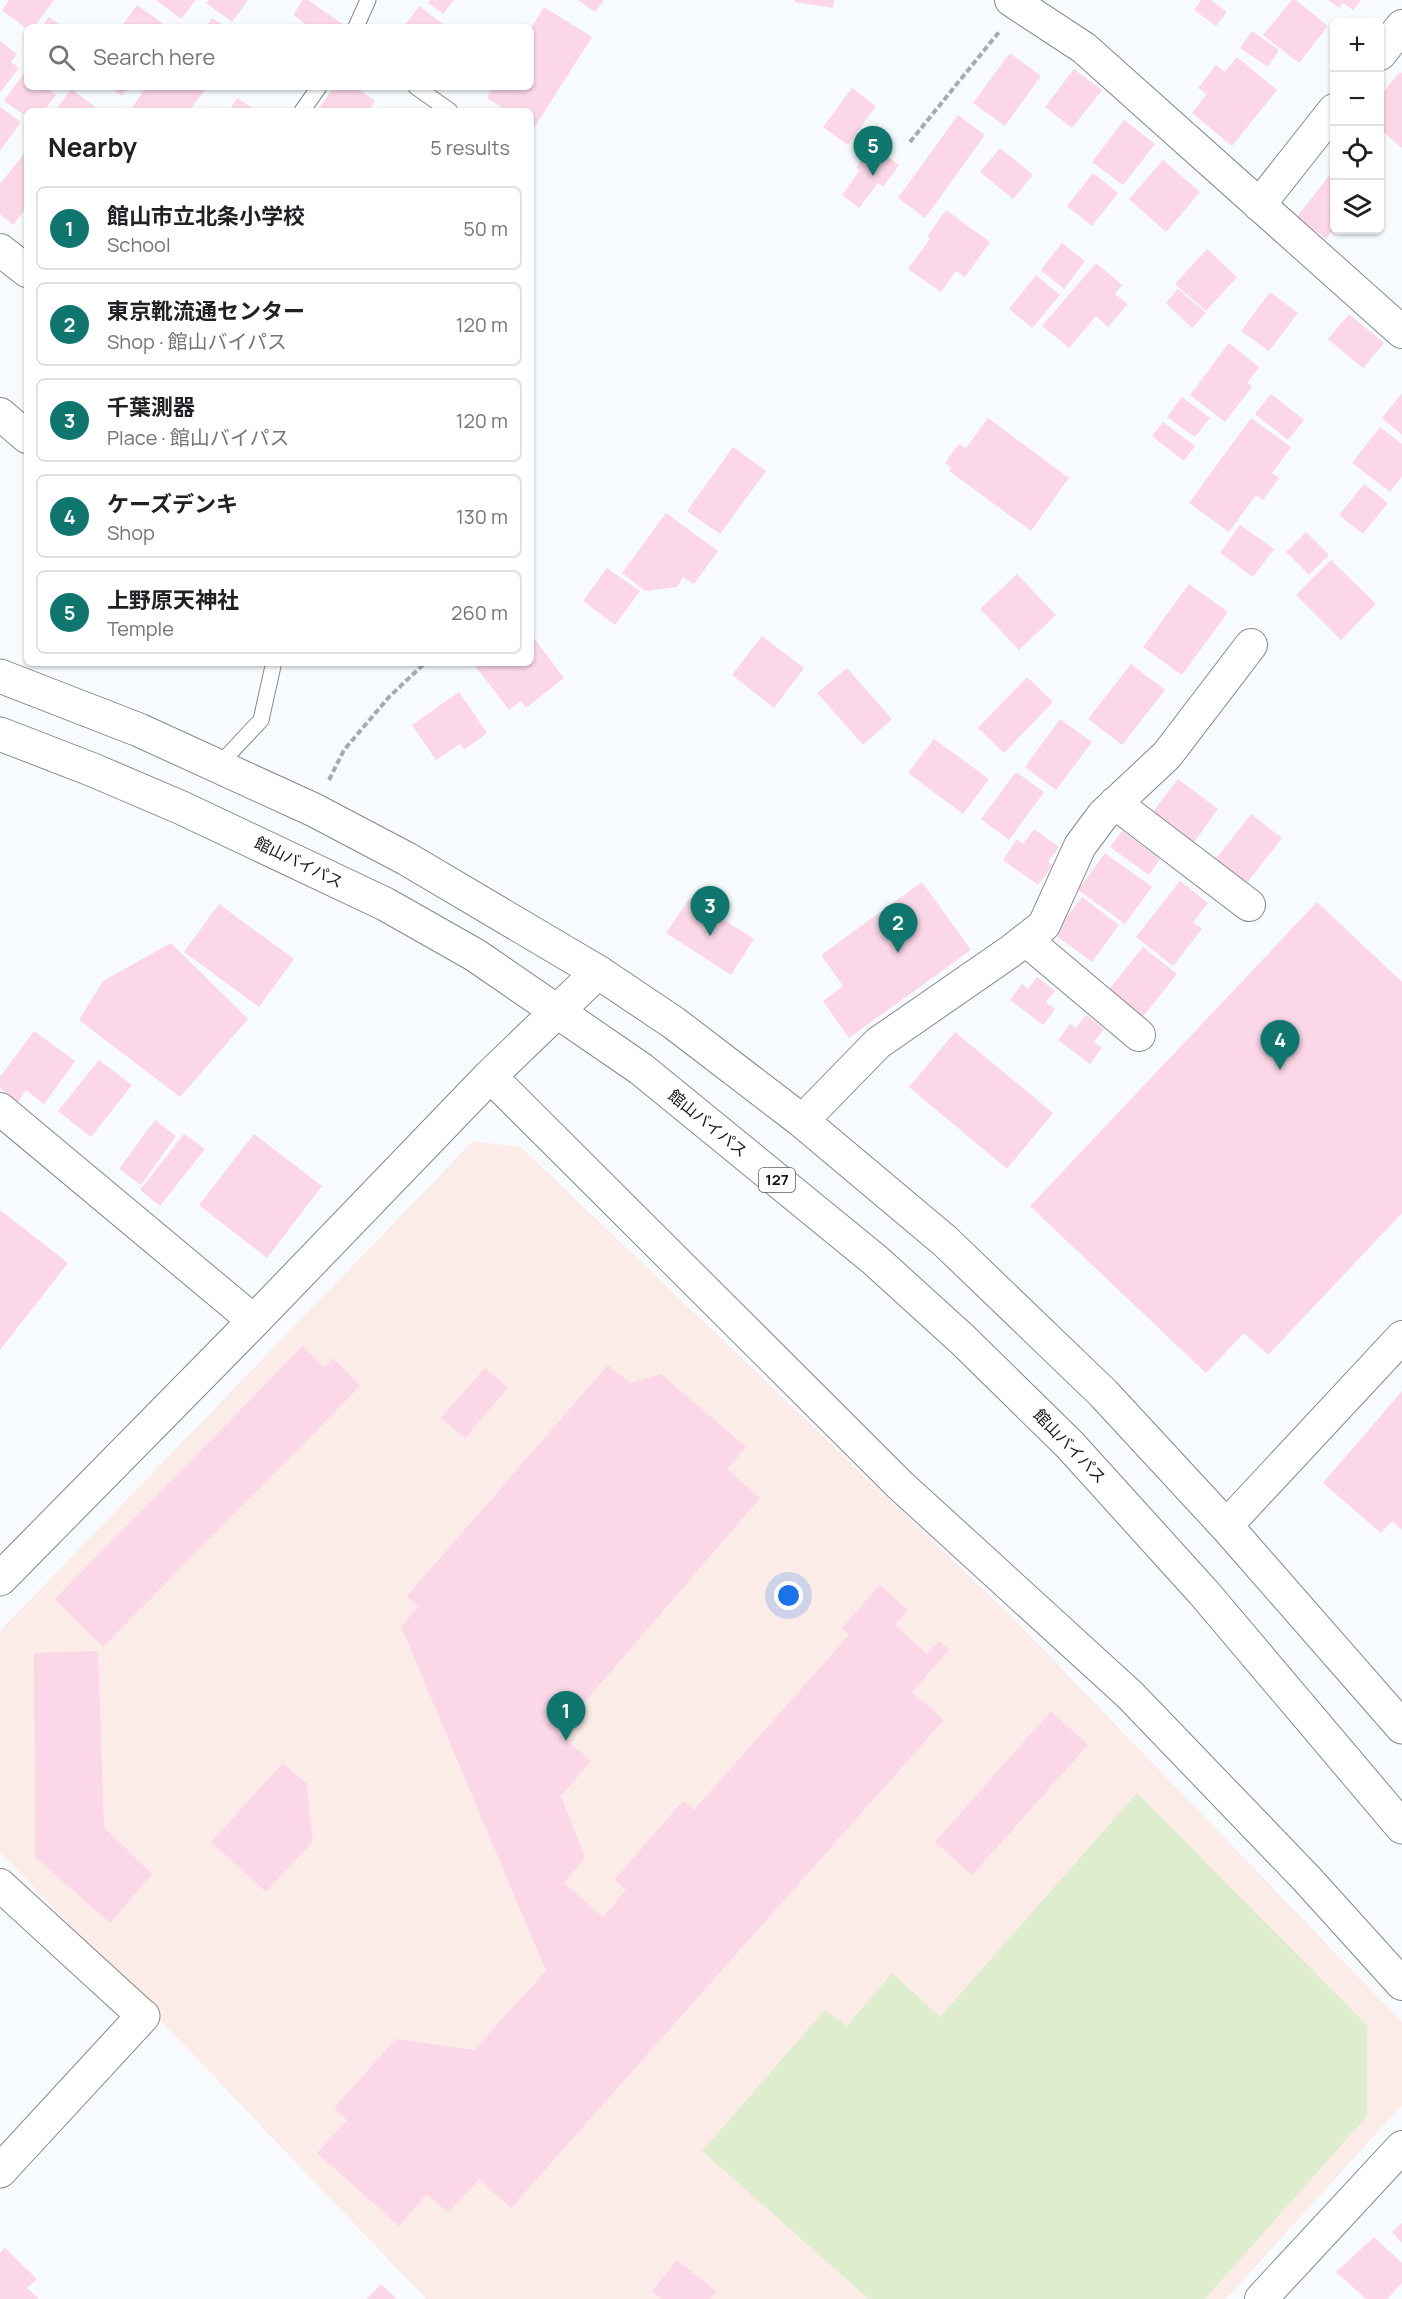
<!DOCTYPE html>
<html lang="en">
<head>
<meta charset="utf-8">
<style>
	:root { --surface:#fff; --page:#f2f2f2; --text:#202124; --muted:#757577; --line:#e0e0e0; --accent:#0f766e }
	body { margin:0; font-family:Manrope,"Noto Sans JP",sans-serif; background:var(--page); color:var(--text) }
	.controls { position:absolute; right:18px; top:18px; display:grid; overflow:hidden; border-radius:9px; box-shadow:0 2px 4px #0004 }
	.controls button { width:54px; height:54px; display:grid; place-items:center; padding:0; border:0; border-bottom:2px solid var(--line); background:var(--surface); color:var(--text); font:30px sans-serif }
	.you { position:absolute; left:789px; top:1596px; width:21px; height:21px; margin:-15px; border:4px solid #fff; border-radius:50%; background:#1a73e8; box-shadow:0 0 0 9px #1a73e833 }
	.badge { display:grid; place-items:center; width:39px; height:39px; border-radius:50%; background:var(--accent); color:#fff; font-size:20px; font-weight:700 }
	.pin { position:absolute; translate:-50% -50px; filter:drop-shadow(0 2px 3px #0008) }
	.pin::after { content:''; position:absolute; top:32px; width:21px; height:18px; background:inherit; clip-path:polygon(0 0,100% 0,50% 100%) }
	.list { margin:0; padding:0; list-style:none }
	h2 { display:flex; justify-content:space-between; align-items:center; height:78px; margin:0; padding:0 24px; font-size:26px }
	h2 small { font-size:20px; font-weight:400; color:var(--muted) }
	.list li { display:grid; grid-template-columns:39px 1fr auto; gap:18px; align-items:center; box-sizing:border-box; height:84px; margin:0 12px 12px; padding:0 12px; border:2px solid var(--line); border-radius:9px }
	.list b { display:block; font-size:22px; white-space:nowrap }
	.list p { margin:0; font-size:20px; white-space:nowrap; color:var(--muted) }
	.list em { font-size:20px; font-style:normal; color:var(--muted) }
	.icon { flex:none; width:33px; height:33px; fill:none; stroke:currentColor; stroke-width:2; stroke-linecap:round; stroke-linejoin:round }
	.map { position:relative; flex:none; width:1402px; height:2299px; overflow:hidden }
	.search { position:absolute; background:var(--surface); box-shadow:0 2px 4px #0004; left:24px; top:24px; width:510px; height:66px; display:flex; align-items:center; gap:15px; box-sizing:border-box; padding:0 21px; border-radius:9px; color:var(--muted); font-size:22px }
	.panel { position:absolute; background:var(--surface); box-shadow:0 2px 4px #0004; left:24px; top:108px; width:510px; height:558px; border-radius:9px }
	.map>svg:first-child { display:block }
</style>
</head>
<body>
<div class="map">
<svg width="1402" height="2299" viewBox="0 0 1402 2299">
	<rect width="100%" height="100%" fill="#f7fbfe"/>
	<path fill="#fcece8" d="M 473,1141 L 521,1147 L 1012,1617 L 1402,2022 L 1402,2105 L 1226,2299 L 426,2299 L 0,1852 L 0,1631 Z"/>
	<path fill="#ddedce" d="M 1137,1793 L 1367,2025 L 1367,2116 L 1205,2299 L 869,2299 L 702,2151 L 825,2010 L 847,2026 L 892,1973 L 940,2017 Z"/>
	<path fill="#fbd7e7" d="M 9,0 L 54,0 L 34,27 L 27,27 L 27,29 L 2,10 Z
		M 156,0 L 196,0 L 181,19 Z
		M 209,0 L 248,0 L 232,22 L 206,3 Z
		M 303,0 L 308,0 L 344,25 L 343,27 L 310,27 L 293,15 Z
		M 430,0 L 454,0 L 443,14 L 428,3 Z
		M 578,0 L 604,0 L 595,12 Z
		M 795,0 L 834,0 L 833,8 L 795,2 Z
		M 1201,0 L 1211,0 L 1227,12 L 1216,26 L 1194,10 Z
		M 1292,0 L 1296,0 L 1328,26 L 1299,63 L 1263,35 Z
		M 1328,0 L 1361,0 L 1353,10 L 1343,3 L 1339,8 Z
		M 137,5 L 168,27 L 121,27 Z
		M 419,6 L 447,27 L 404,27 Z
		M 544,7 L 592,37 L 534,128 L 531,126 L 531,111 L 507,111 L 487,98 L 493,87 L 531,87 L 531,28 Z
		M 49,17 L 63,27 L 41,27 Z
		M 212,18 L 226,27 L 206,27 Z
		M 1252,31 L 1279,50 L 1268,67 L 1240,48 Z
		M 0,41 L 17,54 L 11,62 L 19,68 L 0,93 Z
		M 1010,53 L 1041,76 L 1005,126 L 973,103 Z
		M 1237,57 L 1277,90 L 1232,146 L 1192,113 L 1207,94 L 1198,88 L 1216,65 L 1225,72 Z
		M 27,69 L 27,87 L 53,87 L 50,90 L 56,95 L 44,111 L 27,111 L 27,117 L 4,101 Z
		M 1074,69 L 1102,90 L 1072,128 L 1045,107 Z
		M 1400,72 L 1402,74 L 1402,148 L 1380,129 L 1380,96 Z
		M 110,87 L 129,87 L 122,96 Z
		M 146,87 L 199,87 L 204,91 L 189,111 L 130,111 Z
		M 334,87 L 356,87 L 375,101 L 368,111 L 317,111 Z
		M 852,88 L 876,106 L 848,145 L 823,127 Z
		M 71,89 L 98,109 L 96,111 L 55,111 Z
		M 237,98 L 257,111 L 229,111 Z
		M 0,107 L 21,122 L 0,151 Z
		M 958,115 L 985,135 L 925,218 L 898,198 Z
		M 1124,120 L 1155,144 L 1123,185 L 1092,162 Z
		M 872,146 L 899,165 L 883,187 L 878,183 L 859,208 L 842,195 L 860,170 L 856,168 Z
		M 1000,148 L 1033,175 L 1013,199 L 980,172 Z
		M 27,150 L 27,207 L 13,225 L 0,214 L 0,184 Z
		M 1163,160 L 1200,192 L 1166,232 L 1129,199 Z
		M 1334,169 L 1334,228 L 1326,239 L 1297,217 Z
		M 1093,173 L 1118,193 L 1092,226 L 1067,206 Z
		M 946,210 L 990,242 L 965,277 L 956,271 L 941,292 L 908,269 L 930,239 L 927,237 Z
		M 1062,243 L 1085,261 L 1064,289 L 1041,270 Z
		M 1207,249 L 1237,277 L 1206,311 L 1175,284 Z
		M 1096,263 L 1122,285 L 1115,294 L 1128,304 L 1108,327 L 1096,316 L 1069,348 L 1042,326 Z
		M 1036,275 L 1060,295 L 1032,328 L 1009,309 Z
		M 1178,289 L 1206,313 L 1192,328 L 1166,303 Z
		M 1270,292 L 1298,313 L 1269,351 L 1241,331 Z
		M 1349,314 L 1384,343 L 1363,368 L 1328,339 Z
		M 1229,343 L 1259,367 L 1247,383 L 1252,387 L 1225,422 L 1190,395 Z
		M 1402,393 L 1402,435 L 1382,418 Z
		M 1271,394 L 1304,420 L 1288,440 L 1255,414 Z
		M 1182,397 L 1210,418 L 1195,437 L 1167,417 Z
		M 988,418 L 1069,478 L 1031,531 L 949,471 L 952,468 L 945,463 L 959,444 L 966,448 Z
		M 1251,418 L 1291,447 L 1272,473 L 1279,478 L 1263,500 L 1256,495 L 1229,532 L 1189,503 Z
		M 1163,422 L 1195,446 L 1184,461 L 1152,436 Z
		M 1380,427 L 1402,444 L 1402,476 L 1390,492 L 1352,463 Z
		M 733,447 L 766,471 L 720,534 L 687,511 Z
		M 1364,484 L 1388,503 L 1363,534 L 1339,515 Z
		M 666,513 L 718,551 L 694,584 L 683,577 L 677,587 L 645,591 L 622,573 Z
		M 1240,525 L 1274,549 L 1253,577 L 1220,553 Z
		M 1306,532 L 1329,555 L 1309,575 L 1286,552 Z
		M 1331,560 L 1376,604 L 1341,640 L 1296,595 Z
		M 607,568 L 640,591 L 615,625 L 583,601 Z
		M 1017,574 L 1056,615 L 1019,650 L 980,609 Z
		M 1189,584 L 1228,612 L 1182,675 L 1143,647 Z
		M 762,636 L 804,668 L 774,708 L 732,675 Z
		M 533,637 L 564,678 L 526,708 L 521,701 L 509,710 L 473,663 L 531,663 L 531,638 Z
		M 1131,664 L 1165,690 L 1122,745 L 1088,719 Z
		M 847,668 L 892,719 L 863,745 L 817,693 Z
		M 1027,677 L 1053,702 L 1004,753 L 978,728 Z
		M 459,692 L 487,733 L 464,750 L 460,744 L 436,760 L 412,725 Z
		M 1060,719 L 1092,742 L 1056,790 L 1025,767 Z
		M 934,739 L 989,779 L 963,814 L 908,773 Z
		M 1016,772 L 1044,792 L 1009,840 L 981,819 Z
		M 1178,779 L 1218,809 L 1190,848 L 1149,817 Z
		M 1251,814 L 1282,838 L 1243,888 L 1212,864 Z
		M 1034,829 L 1059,847 L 1048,862 L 1053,865 L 1038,885 L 1003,860 L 1017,839 L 1023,844 Z
		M 1122,831 L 1160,859 L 1149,875 L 1110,847 Z
		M 1105,853 L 1152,887 L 1125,924 L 1078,890 Z
		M 1180,881 L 1208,903 L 1193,922 L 1202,929 L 1173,966 L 1136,937 Z
		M 922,882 L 971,950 L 849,1038 L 823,1001 L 843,986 L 821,955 Z
		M 1082,897 L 1119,925 L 1092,962 L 1054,934 Z
		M 690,898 L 754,939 L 731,975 L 666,933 Z
		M 1317,902 L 1402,982 L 1402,1213 L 1268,1355 L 1244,1333 L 1206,1373 L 1030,1206 Z
		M 219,904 L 294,959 L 259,1007 L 184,952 Z
		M 171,943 L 248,1019 L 180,1097 L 79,1020 L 103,981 Z
		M 1143,947 L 1177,974 L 1141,1019 L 1107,992 Z
		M 1037,977 L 1055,991 L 1046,1002 L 1055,1009 L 1043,1025 L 1010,1000 L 1022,984 L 1028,989 Z
		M 1086,1015 L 1104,1029 L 1094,1042 L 1102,1048 L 1090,1064 L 1058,1040 L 1070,1024 L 1076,1028 Z
		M 34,1031 L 75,1061 L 44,1104 L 26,1090 L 18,1102 L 0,1088 L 0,1077 Z
		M 955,1032 L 1053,1113 L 1007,1169 L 909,1087 Z
		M 99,1060 L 132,1085 L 91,1137 L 58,1111 Z
		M 155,1120 L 176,1136 L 141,1185 L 119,1169 Z
		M 184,1134 L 205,1149 L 160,1206 L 140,1190 Z
		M 254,1134 L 322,1186 L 267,1258 L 199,1205 Z
		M 0,1210 L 68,1263 L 0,1350 Z
		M 303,1346 L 324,1367 L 333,1358 L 360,1386 L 103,1647 L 55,1599 Z
		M 608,1365 L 630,1383 L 661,1374 L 746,1447 L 727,1469 L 760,1498 L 558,1733 L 591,1761 L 561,1796 L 585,1858 L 564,1883 L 603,1917 L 626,1890 L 614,1880 L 683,1801 L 694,1810 L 849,1635 L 842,1628 L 880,1585 L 908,1610 L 895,1625 L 927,1654 L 939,1641 L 949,1650 L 912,1692 L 944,1720 L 511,2208 L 479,2179 L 448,2213 L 427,2194 L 399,2226 L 317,2153 L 347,2120 L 334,2108 L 396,2039 L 474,2050 L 546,1971 L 401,1626 L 418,1607 L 407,1596 Z
		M 485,1368 L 508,1388 L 465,1438 L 441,1418 Z
		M 1402,1391 L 1402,1530 L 1392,1521 L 1381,1533 L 1323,1483 Z
		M 98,1651 L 104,1827 L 152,1874 L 110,1923 L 35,1857 L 34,1653 Z
		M 1051,1711 L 1088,1745 L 972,1875 L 935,1842 Z
		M 283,1763 L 306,1783 L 313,1841 L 266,1892 L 211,1842 Z
		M 1402,2223 L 1402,2243 L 1392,2232 Z
		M 1374,2237 L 1402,2263 L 1402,2283 L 1387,2299 L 1366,2299 L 1336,2272 Z
		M 5,2248 L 37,2279 L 27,2288 L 39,2299 L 0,2299 L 0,2253 Z
		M 677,2260 L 716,2291 L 710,2299 L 661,2299 L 652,2291 Z
		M 381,2284 L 397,2299 L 367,2299 Z"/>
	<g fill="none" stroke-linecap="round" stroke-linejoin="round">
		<defs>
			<path id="service" d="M 356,27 L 368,0
				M 416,87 L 450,111
				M 302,111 L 319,87
				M 217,767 L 261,720 L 273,666 L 272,663"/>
			<path id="minor" d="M 1011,0 L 1084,48 L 1402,332
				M 1380,54 L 1402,26
				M 1259,205 L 1334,110
				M 0,250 L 27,271
				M 0,414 L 27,437
				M 1115,803 L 1249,905
				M 1026,940 L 1139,1035
				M 490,1076 L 900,1485 L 1130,1695 L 1306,1878 L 1402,1984
				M 0,1109 L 254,1321
				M 802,1121 L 878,1043 L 1011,951 L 1044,925 L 1080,846 L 1103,815 L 1167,755 L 1251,645
				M 1226,1526 L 1402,1337
				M 0,1885 L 143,2016
				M 1261,2299 L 1402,2147"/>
			<path id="tertiary" d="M 0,1579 L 254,1321 L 490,1076 L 598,972
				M 0,2171 L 143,2016"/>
			<path id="trunk" d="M 0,676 L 139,730 L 314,810 L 407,859 L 598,972 L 674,1023 L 802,1121 L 945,1241 L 1103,1393 L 1226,1526 L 1402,1727
				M 0,734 L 93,770 L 182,808 L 385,904 L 475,955 L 641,1069 L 875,1260 L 963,1340 L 1070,1445 L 1204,1593 L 1402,1827"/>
		</defs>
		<use href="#service" stroke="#84888a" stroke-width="17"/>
		<use href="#minor" stroke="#84888a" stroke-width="34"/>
		<use href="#tertiary" stroke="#84888a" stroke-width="35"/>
		<use href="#trunk" stroke="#84888a" stroke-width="35"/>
		<path stroke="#a8abae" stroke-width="4" stroke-dasharray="6 3" stroke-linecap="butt" d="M 910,142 L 999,32
			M 329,780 L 344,750 L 389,697 L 425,663"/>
		<use href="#service" stroke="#fff" stroke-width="15"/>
		<use href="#minor" stroke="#fff" stroke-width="32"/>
		<use href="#tertiary" stroke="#fff" stroke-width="33"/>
		<use href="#trunk" stroke="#fff" stroke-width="33"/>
	</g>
	<g text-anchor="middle" stroke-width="4.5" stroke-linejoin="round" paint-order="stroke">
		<rect fill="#fff" stroke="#5b5d5d" stroke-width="1.5" x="759" y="1168" width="36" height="24" rx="4.5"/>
		<g font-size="15" font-weight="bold" fill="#151718">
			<text x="777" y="1185">127</text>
		</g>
		<g font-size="16" fill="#151718" stroke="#fff">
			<text transform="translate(299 862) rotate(26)" y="6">館山バイパス</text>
			<text transform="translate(708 1123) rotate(39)" y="6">館山バイパス</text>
			<text transform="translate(1070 1446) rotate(46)" y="6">館山バイパス</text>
		</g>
	</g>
</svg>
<div class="controls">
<button>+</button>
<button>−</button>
<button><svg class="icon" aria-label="locate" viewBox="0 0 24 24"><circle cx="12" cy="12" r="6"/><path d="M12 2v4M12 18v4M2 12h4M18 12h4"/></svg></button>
<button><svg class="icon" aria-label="layers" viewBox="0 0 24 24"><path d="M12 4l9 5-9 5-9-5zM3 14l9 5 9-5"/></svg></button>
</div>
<div class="you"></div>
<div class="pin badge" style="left:566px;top:1741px">1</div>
<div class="pin badge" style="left:898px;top:953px">2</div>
<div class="pin badge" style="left:710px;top:936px">3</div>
<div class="pin badge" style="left:1280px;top:1070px">4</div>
<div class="pin badge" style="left:873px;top:176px">5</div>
<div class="search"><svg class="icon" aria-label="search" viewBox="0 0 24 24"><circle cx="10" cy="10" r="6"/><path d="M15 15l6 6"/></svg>Search here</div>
<section class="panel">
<h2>Nearby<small>5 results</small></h2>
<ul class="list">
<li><span class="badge">1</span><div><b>館山市立北条小学校</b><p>School</p></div><em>50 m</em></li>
<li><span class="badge">2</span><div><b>東京靴流通センター</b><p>Shop · 館山バイパス</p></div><em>120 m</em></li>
<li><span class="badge">3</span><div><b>千葉測器</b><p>Place · 館山バイパス</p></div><em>120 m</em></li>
<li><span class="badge">4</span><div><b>ケーズデンキ</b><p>Shop</p></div><em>130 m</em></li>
<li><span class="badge">5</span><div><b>上野原天神社</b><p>Temple</p></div><em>260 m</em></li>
</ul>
</section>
</div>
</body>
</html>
